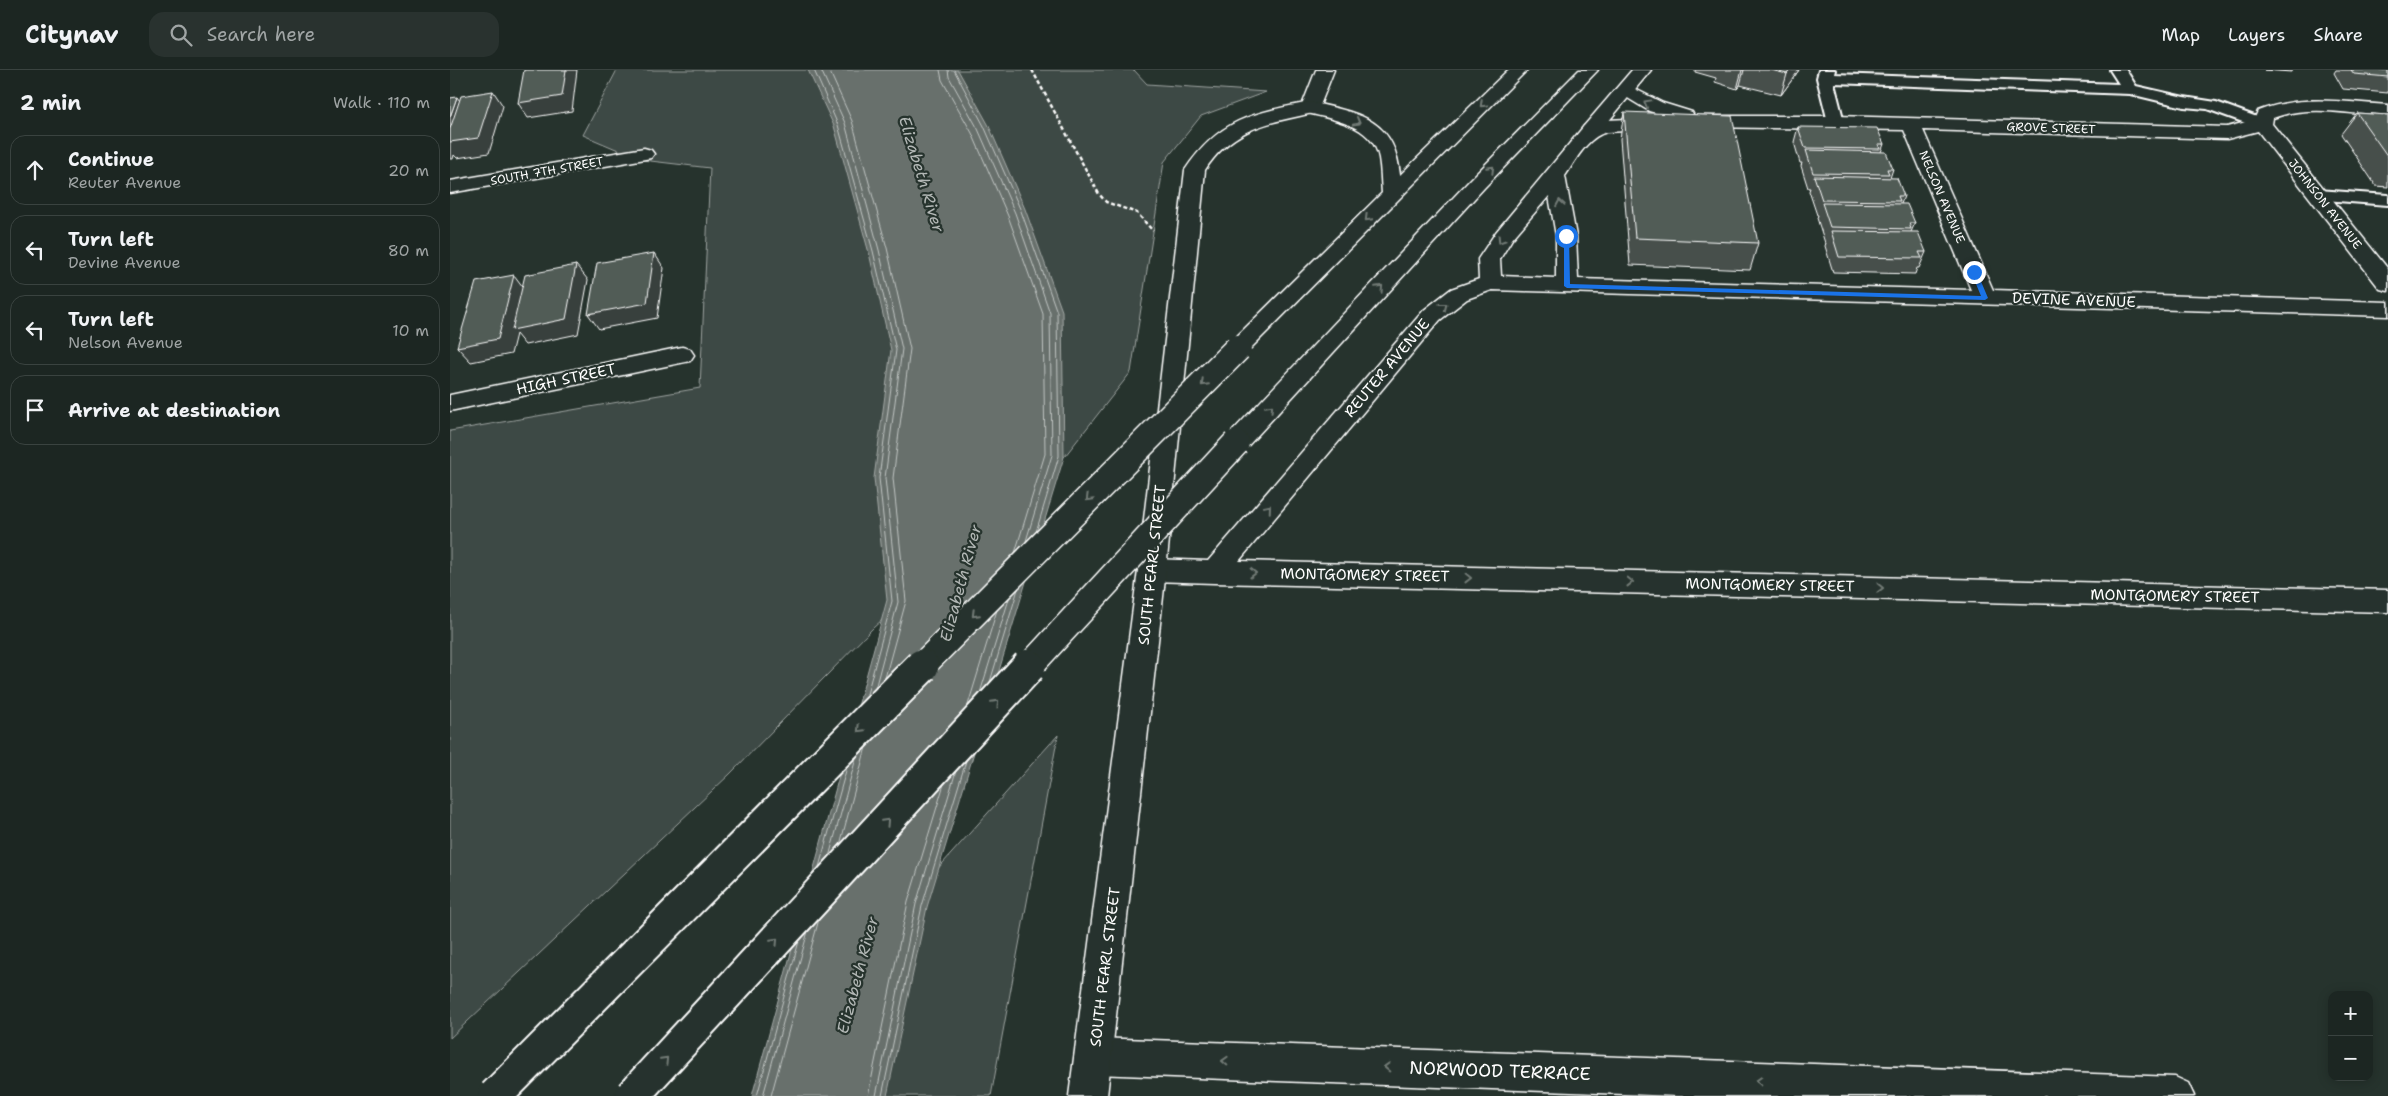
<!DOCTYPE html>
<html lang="en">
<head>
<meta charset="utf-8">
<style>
	:root { --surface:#1c2622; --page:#29322f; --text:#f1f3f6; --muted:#a0a5a5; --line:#3a4340 }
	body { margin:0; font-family:"Shantell Sans",sans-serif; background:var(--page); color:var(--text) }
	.controls { position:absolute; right:15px; bottom:15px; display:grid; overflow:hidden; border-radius:10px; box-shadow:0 2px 12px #0003 }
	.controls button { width:45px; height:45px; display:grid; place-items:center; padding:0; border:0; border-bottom:1px solid var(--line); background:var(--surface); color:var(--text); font:25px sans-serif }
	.stop { position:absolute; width:15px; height:15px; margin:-11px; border:4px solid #1a73e8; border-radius:50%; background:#fff }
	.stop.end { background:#1a73e8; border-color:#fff; box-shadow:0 1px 5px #0008 }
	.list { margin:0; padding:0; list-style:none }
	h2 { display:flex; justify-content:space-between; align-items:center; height:65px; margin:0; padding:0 20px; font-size:21px }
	h2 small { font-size:16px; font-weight:400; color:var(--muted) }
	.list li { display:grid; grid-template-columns:32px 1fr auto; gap:15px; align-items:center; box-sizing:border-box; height:70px; margin:0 10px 10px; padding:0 10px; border:1px solid var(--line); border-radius:15px }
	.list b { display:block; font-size:19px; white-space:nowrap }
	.list p { margin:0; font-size:16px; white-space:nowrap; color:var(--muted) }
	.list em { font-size:16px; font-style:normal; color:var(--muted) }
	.icon { flex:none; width:28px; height:28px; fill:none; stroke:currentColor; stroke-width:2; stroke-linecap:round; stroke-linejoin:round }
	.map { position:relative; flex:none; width:1938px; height:1026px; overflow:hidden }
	header { display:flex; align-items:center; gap:30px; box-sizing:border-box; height:70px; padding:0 25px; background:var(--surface); border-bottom:1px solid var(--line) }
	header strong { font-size:24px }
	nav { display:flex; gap:28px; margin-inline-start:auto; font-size:18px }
	.search { width:350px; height:45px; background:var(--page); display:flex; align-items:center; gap:12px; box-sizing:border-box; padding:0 18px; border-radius:15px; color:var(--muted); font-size:19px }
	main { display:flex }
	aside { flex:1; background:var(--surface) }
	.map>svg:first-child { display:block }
</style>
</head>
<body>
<header>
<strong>Citynav</strong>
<div class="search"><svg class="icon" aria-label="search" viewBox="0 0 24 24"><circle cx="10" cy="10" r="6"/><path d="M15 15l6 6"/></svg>Search here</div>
<nav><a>Map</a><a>Layers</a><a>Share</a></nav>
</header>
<main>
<aside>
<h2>2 min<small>Walk · 110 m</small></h2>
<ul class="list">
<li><svg class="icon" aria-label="ahead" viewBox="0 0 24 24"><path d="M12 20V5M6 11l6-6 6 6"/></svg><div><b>Continue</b><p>Reuter Avenue</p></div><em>20 m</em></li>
<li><svg class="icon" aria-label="left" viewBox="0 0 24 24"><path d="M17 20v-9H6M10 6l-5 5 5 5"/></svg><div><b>Turn left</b><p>Devine Avenue</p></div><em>80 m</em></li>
<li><svg class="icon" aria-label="left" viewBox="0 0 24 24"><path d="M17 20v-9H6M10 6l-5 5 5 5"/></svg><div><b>Turn left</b><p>Nelson Avenue</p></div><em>10 m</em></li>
<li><svg class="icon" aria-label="arrive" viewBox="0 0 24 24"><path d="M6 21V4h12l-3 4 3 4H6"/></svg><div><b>Arrive at destination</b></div></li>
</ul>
</aside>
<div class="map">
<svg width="1938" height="1026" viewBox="0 0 1938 1026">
	<rect width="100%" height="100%" fill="#26332d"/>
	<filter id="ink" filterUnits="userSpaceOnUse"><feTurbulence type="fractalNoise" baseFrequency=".02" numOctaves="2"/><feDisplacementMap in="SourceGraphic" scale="10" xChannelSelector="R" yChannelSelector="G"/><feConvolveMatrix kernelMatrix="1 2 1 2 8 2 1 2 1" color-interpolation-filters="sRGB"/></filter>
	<g filter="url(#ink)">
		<path fill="#3e4944" stroke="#9ea4a2" d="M 167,0 L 684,0 L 697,14 L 816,22 L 751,46 L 714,92 L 681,302 L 615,386 L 423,558 L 280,704 L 0,968 L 0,361 L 250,318 L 260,98 L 192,90 L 133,65 Z
			M 608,665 L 541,1026 L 339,1026 L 439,853 Z"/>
		<path fill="#67706c" stroke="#a4a9a7" d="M 358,0 L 508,0 L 538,54 L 575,139 L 612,241 L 614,387 L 477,837 L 437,1026 L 302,1026 L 437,530 L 424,408 L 441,280 L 419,183 L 384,56 Z"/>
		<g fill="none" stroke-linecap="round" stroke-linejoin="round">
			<path stroke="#c2c6c4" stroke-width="1" d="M 364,0 L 388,55 L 423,181 L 446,280 L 429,408 L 442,531 L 416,628
				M 371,0 L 395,53 L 429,180 L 452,279 L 435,408 L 448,532 L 425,619
				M 379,0 L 402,51 L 437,178 L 460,279 L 443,408 L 456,531 L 435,608
				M 490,0 L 492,10 L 522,63 L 558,146 L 593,244 L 595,384 L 565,483
				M 498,0 L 499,7 L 528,59 L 565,143 L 600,243 L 602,385 L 576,471
				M 504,0 L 534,56 L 571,141 L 607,242 L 609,386 L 586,462
				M 540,612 L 568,519
				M 530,623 L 559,529
				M 518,635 L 547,540
				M 390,775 L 416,677
				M 379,787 L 406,688
				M 369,797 L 397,697
				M 307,1026 L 349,871
				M 313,1026 L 358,861
				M 321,1026 L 369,849
				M 418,1026 L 458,832 L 494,714
				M 426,1026 L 466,834 L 506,701
				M 432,1026 L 472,836 L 516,691"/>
			<defs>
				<path id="service" d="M 1369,0 L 1385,0 L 1384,4 L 1669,14 L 1660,0 L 1676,0 L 1686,16 L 1734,27 L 1766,32 L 1818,51 L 1820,54 L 1812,59 L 1757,39 L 1734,37 L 1680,24 L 1384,13 L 1394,52 L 1386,57 L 1378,52 L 1367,8 Z
					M 1868,120 L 1938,125 L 1938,135 L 1862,129 L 1859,125 L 1862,121 Z"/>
				<path id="minor" d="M 866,0 L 884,0 L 869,38 L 867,42 L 853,42 L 851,38 Z
					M 1177,15 L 1213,33 L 1242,42 L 1244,46 L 1386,46 L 1777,57 L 1804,50 L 1808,41 C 1850,24 1894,32 1938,35 L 1938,47 C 1901,44 1859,34 1823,48 L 1822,54 L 1938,199 L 1938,221 L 1930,219 L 1808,61 L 1777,69 L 1473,60 L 1543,220 L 1938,232 L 1938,246 L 1042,220 L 1017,229 L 990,250 L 789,491 L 1938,520 L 1938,542 L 764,513 L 702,511 L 692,508 L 688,500 L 692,492 L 702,489 L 758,491 L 974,240 L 1001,219 L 1029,209 L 1028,189 L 1046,162 L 1134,56 L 1157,50 L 1219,47 L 1199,41 L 1171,24 L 1168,20 L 1171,16 ZM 1253,57 L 1454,60 L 1521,220 L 1128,209 L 1126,166 L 1115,106 C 1126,90 1137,67 1157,62 ZM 1099,126 L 1106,166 L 1106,208 L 1051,206 L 1050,189 L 1062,169 Z
					M 194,78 L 201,80 L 204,84 L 201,88 L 0,123 L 0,111 Z
					M 232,277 L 240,279 L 244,285 L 240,291 L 0,341 L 0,325 Z
					M 645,968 L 1725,1007 L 1738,1013 L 1744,1026 L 1227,1026 L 645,1004 L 632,999 L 627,986 L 632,973 Z"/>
				<path id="tertiary" d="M 860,32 L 867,34 L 869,38 L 867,42 C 820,53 783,56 755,100 L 716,500 L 657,1026 L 619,1026 L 688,500 L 735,100 C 769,49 803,43 860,32 Z"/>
				<path id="trunk" d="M 1058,0 L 1077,0 L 796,283 L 788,286 L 780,283 L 776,278 L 780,273 L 932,123 C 931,112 931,99 929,88 C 923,54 881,49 853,42 L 851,38 L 853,34 L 860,32 C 908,43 945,48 950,105 Z
					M 1129,0 L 1148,0 L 1034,118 L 795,379 L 786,382 L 777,379 L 774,373 L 777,367 L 1020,110 Z
					M 1182,0 L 1201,0 L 1148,64 L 1134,64 L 1132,60 L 1134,56 Z"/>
			</defs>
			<use href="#service" stroke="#fff" stroke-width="4"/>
			<use href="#minor" stroke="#fff" stroke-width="3"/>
			<use href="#tertiary" stroke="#fff" stroke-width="3"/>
			<use href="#trunk" stroke="#fff" stroke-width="3"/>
			<path stroke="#fff" stroke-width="2.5" stroke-dasharray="4 2.5" stroke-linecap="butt" d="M 582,0 L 649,124 L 656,132 L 687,143 L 703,161"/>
			<use href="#service" fill="#26332d" fill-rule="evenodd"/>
			<use href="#minor" fill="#26332d" fill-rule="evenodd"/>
			<use href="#tertiary" fill="#26332d" fill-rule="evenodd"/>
			<use href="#trunk" fill="#26332d" fill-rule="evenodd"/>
			<defs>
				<path id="trunk-bridge-far1" d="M 470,598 L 788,278
					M 578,598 L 786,373"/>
				<path id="trunk-bridge" d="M 45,1026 L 472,596
					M 182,1026 L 579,596"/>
			</defs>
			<use href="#trunk-bridge-far1" stroke="#fff" stroke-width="29" stroke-linecap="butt"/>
			<use href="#trunk-bridge" stroke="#fff" stroke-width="37" stroke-linecap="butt"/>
			<use href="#trunk-bridge-far1" stroke="#26332d" stroke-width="26"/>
			<use href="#trunk-bridge" stroke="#26332d" stroke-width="33"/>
		</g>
		<path fill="#464f4b" stroke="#fff" d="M 1245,0 L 1349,0 L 1331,25 L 1290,15 L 1287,19 L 1265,12 L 1266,8 L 1245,2 Z
			M 1814,0 L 1842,0 L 1841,2 Z
			M 1886,0 L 1938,0 L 1938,23 L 1893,19 L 1884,3 Z
			M 1174,42 L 1308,173 L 1300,200 L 1180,195 L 1170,69 Z
			M 1907,43 L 1938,45 L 1938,117 L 1926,116 L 1891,64 Z
			M 1348,57 L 1434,74 L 1431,82 L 1443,99 L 1440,108 L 1454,126 L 1451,134 L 1465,153 L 1461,162 L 1476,182 L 1469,198 L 1467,198 L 1465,204 L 1383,202 L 1375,176 L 1376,173 L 1375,173 L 1367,148 L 1368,145 L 1367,145 L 1359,121 L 1360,118 L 1358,118 L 1351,96 L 1352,93 L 1350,93 L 1344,72 Z"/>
		<path fill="#39403d" stroke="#fff" d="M 116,0 L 127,0 L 122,41 L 78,48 L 68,33 Z
			M 1292,0 L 1294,0 L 1290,15 L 1287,19 Z
			M 1340,0 L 1349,0 L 1331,25 L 1337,4 Z
			M 43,21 L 53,36 L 39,83 L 7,88 L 4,85 L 3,89 L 0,89 L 0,47 L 7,27 L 18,42 Z
			M 204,183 L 214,198 L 207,248 L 149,259 L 138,244 Z
			M 126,195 L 138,210 L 128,264 L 75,275 L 66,264 L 61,284 L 21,292 L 7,277 L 64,205 L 76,221 Z"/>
		<path fill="#515c57" stroke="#fff" d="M 74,0 L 116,0 L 112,26 L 68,33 Z
			M 1321,0 L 1340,0 L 1337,4 Z
			M 1901,0 L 1938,0 L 1938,7 L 1904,4 Z
			M 43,21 L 28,68 L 0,72 L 0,59 L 11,26 Z
			M 7,27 L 0,47 L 0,28 Z
			M 1174,42 L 1282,46 L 1308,173 L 1185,168 Z
			M 1907,43 L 1938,45 L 1938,87 Z
			M 1348,57 L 1427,58 L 1434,74 L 1428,74 L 1430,79 L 1355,78 Z
			M 1356,80 L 1436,82 L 1443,99 L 1437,99 L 1439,104 L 1363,103 Z
			M 1364,106 L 1447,108 L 1454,126 L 1448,126 L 1450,131 L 1372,130 Z
			M 1372,133 L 1457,134 L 1465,153 L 1459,153 L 1461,159 L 1380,157 Z
			M 1381,161 L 1468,162 L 1476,182 L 1469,182 L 1472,188 L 1389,187 Z
			M 204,183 L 197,233 L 138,244 L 147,193 Z
			M 126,195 L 116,249 L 62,260 L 75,205 Z
			M 64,205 L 48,269 L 7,277 L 26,212 Z"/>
		<defs><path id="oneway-chevron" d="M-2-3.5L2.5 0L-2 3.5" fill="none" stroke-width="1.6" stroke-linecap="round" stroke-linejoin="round" transform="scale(1.25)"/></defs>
		<g stroke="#727a76">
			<use href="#oneway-chevron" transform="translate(1197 33) rotate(-151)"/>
			<use href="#oneway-chevron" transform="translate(1033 34) rotate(136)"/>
			<use href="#oneway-chevron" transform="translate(907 52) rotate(29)"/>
			<use href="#oneway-chevron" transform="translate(1041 99) rotate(-45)"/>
			<use href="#oneway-chevron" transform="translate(1110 133) rotate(-100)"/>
			<use href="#oneway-chevron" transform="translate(918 148) rotate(135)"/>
			<use href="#oneway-chevron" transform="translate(1051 170) rotate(123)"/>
			<use href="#oneway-chevron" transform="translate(930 218) rotate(-47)"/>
			<use href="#oneway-chevron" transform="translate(994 236) rotate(-38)"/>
			<use href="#oneway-chevron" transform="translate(754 313) rotate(135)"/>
			<use href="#oneway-chevron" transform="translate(820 338) rotate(-47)"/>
			<use href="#oneway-chevron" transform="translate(639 428) rotate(135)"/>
			<use href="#oneway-chevron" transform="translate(818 438) rotate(-50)"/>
			<use href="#oneway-chevron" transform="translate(803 503) rotate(1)"/>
			<use href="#oneway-chevron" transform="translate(1018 508) rotate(1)"/>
			<use href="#oneway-chevron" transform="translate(1180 512) rotate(1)"/>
			<use href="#oneway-chevron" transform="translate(1430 518) rotate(1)"/>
			<use href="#oneway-chevron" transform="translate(525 544) rotate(135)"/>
			<use href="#oneway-chevron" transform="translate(546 633) rotate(-47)"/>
			<use href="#oneway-chevron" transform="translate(410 659) rotate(135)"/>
			<use href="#oneway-chevron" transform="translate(436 752) rotate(-47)"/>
			<use href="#oneway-chevron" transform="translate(325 871) rotate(-47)"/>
			<use href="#oneway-chevron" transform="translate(215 990) rotate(-47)"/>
			<use href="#oneway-chevron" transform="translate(775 991) rotate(-178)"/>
			<use href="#oneway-chevron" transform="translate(937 997) rotate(-178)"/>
			<use href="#oneway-chevron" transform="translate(1309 1011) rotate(-178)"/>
		</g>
	</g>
	<path fill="#1a73e8" d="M 1114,165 L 1119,166 L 1120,214 L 1531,226 L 1521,202 L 1524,200 L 1527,202 L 1538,228 L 1535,230 L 1117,218 L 1114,216 Z"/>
	<g text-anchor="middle" stroke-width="4.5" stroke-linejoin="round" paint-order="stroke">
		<g font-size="12" fill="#fff" stroke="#26332d">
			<text transform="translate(1601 58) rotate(2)" y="4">GROVE STREET</text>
			<text transform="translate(97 101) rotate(-10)" y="4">SOUTH 7TH STREET</text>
			<text transform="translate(1492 127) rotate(67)" y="4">NELSON AVENUE</text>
			<text transform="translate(1875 134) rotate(52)" y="4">JOHNSON AVENUE</text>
		</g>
		<g font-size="15" fill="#fff" stroke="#26332d">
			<text transform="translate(1624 230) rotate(2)" y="5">DEVINE AVENUE</text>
			<text transform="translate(937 298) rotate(-50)" y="5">REUTER AVENUE</text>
			<text transform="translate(116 309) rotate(-12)" y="5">HIGH STREET</text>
			<text transform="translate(702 495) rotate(-84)" y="5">SOUTH PEARL STREET</text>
			<text transform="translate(915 505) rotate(1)" y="5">MONTGOMERY STREET</text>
			<text transform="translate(1320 515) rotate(1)" y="5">MONTGOMERY STREET</text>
			<text transform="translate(1725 526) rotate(1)" y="5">MONTGOMERY STREET</text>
			<text transform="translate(655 897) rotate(-83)" y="5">SOUTH PEARL STREET</text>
		</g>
		<g font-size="16" font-style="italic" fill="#b3b8b6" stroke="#26332d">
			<text transform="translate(472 104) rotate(73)" y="6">Elizabeth River</text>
			<text transform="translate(510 513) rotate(-75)" y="6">Elizabeth River</text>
			<text transform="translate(407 905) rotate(-75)" y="6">Elizabeth River</text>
		</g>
		<g font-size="18" fill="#fff" stroke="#26332d">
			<text transform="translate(1050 1001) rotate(2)" y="6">NORWOOD TERRACE</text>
		</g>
	</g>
</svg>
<div class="controls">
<button>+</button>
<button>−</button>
</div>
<div class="stop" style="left:1116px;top:166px"></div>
<div class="stop end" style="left:1524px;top:202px"></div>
</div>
</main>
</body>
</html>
